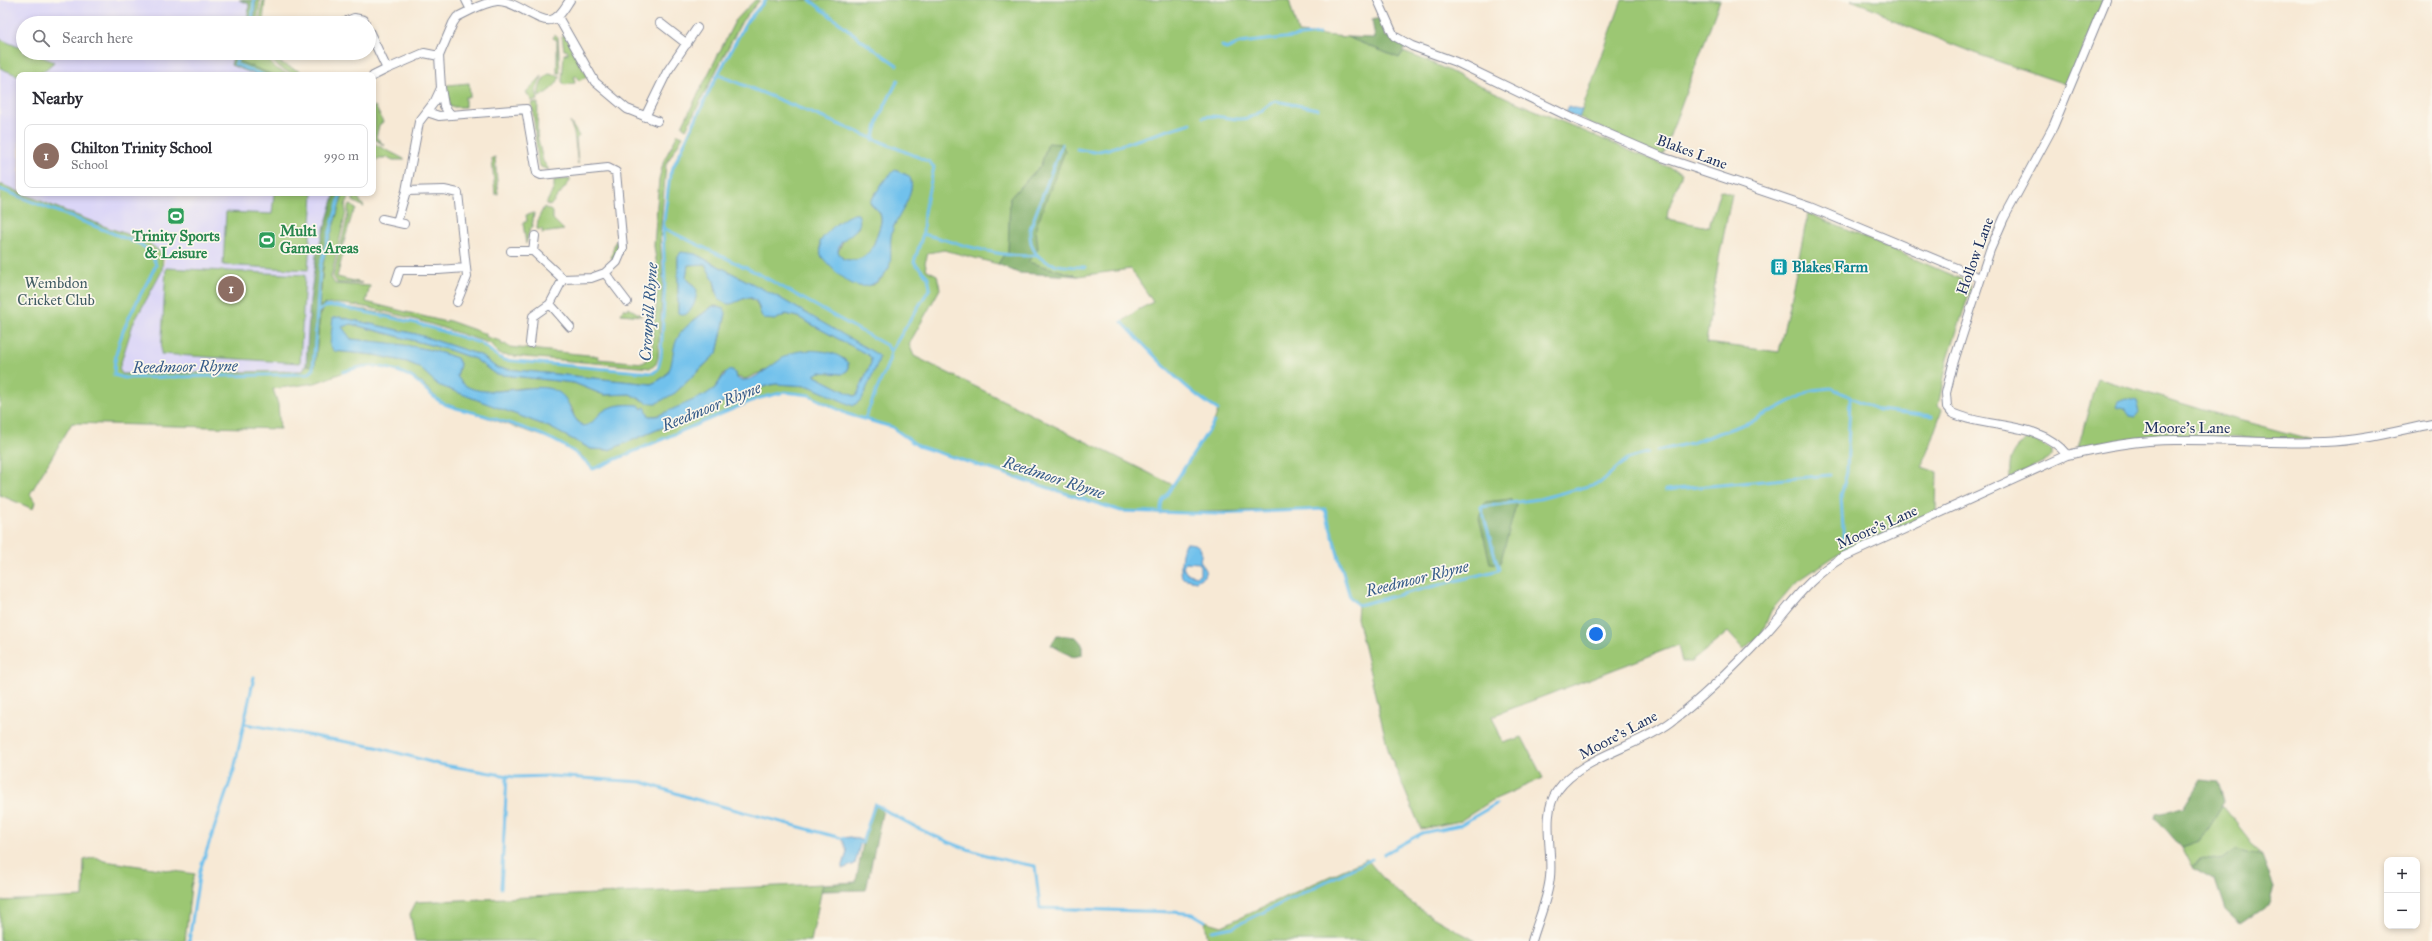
<!DOCTYPE html>
<html lang="en">
<head>
<meta charset="utf-8">
<style>
	:root { --surface:#fff; --page:#f2f2f3; --text:#2b2b33; --muted:#7c7c81; --line:#e1e1e2; --accent:#ea580c }
	body { margin:0; font-family:"IM FELL Great Primer",serif; background:var(--page); color:var(--text) }
	.controls { position:absolute; right:12px; bottom:12px; display:grid; overflow:hidden; border-radius:8px; box-shadow:0 2px 6px #0003 }
	.controls button { width:36px; height:36px; display:grid; place-items:center; padding:0; border:0; border-bottom:1px solid var(--line); background:var(--surface); color:var(--text); font:20px sans-serif }
	.you { position:absolute; left:1596px; top:634px; width:14px; height:14px; margin:-10px; border:3px solid #fff; border-radius:50%; background:#1a73e8; box-shadow:0 0 0 6px #1a73e833 }
	.badge { display:grid; place-items:center; width:26px; height:26px; border-radius:50%; background:var(--accent); color:#fff; font-size:13px; font-weight:700 }
	.pin { position:absolute; translate:-50% -50%; border:2px solid #fff; box-shadow:0 1px 4px #0006 }
	.list { margin:0; padding:0; list-style:none }
	h2 { display:flex; justify-content:space-between; align-items:center; height:52px; margin:0; padding:0 16px; font-size:17px }
	h2 small { font-size:13px; font-weight:400; color:var(--muted) }
	.list li { display:grid; grid-template-columns:26px 1fr auto; gap:12px; align-items:center; box-sizing:border-box; height:64px; margin:0 8px 8px; padding:0 8px; border:1px solid var(--line); border-radius:8px }
	.list b { display:block; font-size:15px; white-space:nowrap }
	.list p { margin:0; font-size:13px; white-space:nowrap; color:var(--muted) }
	.list em { font-size:13px; font-style:normal; color:var(--muted) }
	.icon { flex:none; width:22px; height:22px; fill:none; stroke:currentColor; stroke-width:2; stroke-linecap:round; stroke-linejoin:round }
	.map { position:relative; flex:none; width:2432px; height:941px; overflow:hidden }
	.search { position:absolute; background:var(--surface); box-shadow:0 2px 6px #0003; left:16px; top:16px; width:360px; height:44px; display:flex; align-items:center; gap:10px; box-sizing:border-box; padding:0 14px; border-radius:22px; color:var(--muted); font-size:15px }
	.panel { position:absolute; background:var(--surface); box-shadow:0 2px 6px #0003; left:16px; top:72px; width:360px; height:124px; border-radius:8px }
	.map>svg:first-child { display:block }
</style>
</head>
<body>
<div class="map">
<svg width="2432" height="941" viewBox="0 0 2432 941">
	<rect width="100%" height="100%" fill="#fbf7ec"/>
	<filter id="ink" filterUnits="userSpaceOnUse"><feTurbulence type="fractalNoise" baseFrequency=".025" numOctaves="2"/><feDisplacementMap in="SourceGraphic" scale="8" xChannelSelector="R" yChannelSelector="G"/><feConvolveMatrix kernelMatrix="1 2 1 2 8 2 1 2 1" color-interpolation-filters="sRGB"/></filter>
	<filter id="wash" filterUnits="userSpaceOnUse"><feTurbulence type="fractalNoise" baseFrequency=".012" numOctaves="4" result="noise"/><feDisplacementMap in="SourceGraphic" scale="16" xChannelSelector="R" yChannelSelector="G"/><feGaussianBlur stdDeviation="0.9" result="paint"/><feColorMatrix in="noise" values="0 0 0 0 0 0 0 0 0 0 0 0 0 0 0 0 0 1.4 0 .05"/><feComposite in="paint" operator="in"/></filter>
	<g filter="url(#wash)">
		<rect width="100%" height="100%" fill="#f7e9d5"/>
		<path fill="#dbd6f7" d="M 0,0 L 239,0 L 249,4 L 247,23 L 23,23 L 23,53 L 234,53 L 231,65 L 257,75 L 19,75 L 19,192 L 0,184 Z
			M 21,193 L 335,193 L 316,256 L 310,300 L 306,367 L 303,371 L 122,374 L 119,369 L 133,324 L 162,271 L 165,259 L 163,255 L 152,245 L 142,239 L 117,232 Z"/>
		<path fill="#9cc773" stroke="#5c7b68" fill-rule="evenodd" d="M 256,0 L 260,0 L 257,23 L 254,23 Z
			M 263,0 L 265,0 L 263,23 L 259,23 Z
			M 755,0 L 760,0 L 742,21 L 686,129 L 682,126 L 735,21 Z
			M 766,0 L 1289,0 L 1298,33 L 1347,37 L 1399,58 L 1403,52 L 1430,62 L 1516,102 L 1682,173 L 1668,210 L 1667,219 L 1709,227 L 1720,190 L 1732,194 L 1719,258 L 1706,343 L 1779,352 L 1808,213 L 1970,283 L 1970,291 L 1948,358 L 1938,406 L 1942,410 L 1922,467 L 1937,472 L 1936,511 L 1841,552 L 1795,583 L 1771,611 L 1762,633 L 1744,650 L 1728,632 L 1691,662 L 1682,662 L 1678,645 L 1492,716 L 1503,743 L 1522,737 L 1543,778 L 1493,800 L 1460,821 L 1421,829 L 1389,753 L 1357,618 L 1358,605 L 1350,597 L 1325,509 L 1163,513 L 1121,511 L 918,446 L 892,427 L 847,414 L 809,395 L 785,392 L 756,399 L 593,469 L 582,456 L 554,440 L 441,402 L 422,383 L 410,375 L 394,370 L 363,365 L 315,383 L 273,389 L 278,404 L 280,429 L 72,423 L 30,494 L 35,502 L 33,509 L 0,495 L 0,184 C 33,198 67,212 101,225 C 123,234 147,237 163,255 L 162,271 L 133,324 L 119,369 L 122,374 L 303,371 L 306,365 L 314,366 C 315,347 314,323 325,307 C 362,303 443,330 480,343 C 490,347 494,357 504,360 L 652,373 L 658,369 L 661,357 L 665,281 L 663,228 L 670,174 L 710,89 L 747,21 ZM 1048,143 L 1065,151 L 1035,227 L 1038,249 L 1028,262 L 1078,276 L 1131,269 L 1153,302 L 1136,311 L 1122,322 C 1152,353 1181,387 1218,410 L 1214,422 L 1173,485 L 914,356 L 909,344 L 940,289 L 937,275 L 927,270 L 925,263 L 928,253 L 944,250 L 998,264 L 1003,256 L 1008,253 L 1010,198 L 1041,165 ZM 904,173 L 911,180 C 911,200 896,216 891,235 C 888,249 892,262 884,275 C 882,279 877,282 873,285 L 846,280 L 821,256 L 820,242 L 838,222 L 859,227 L 844,239 L 838,252 L 843,259 C 864,264 872,252 877,235 C 879,228 883,221 880,214 C 878,208 873,207 870,202 L 886,178 ZM 695,254 L 778,297 L 879,357 L 853,405 L 809,386 L 775,384 L 752,390 L 609,450 L 591,449 L 549,427 L 439,385 L 419,367 L 407,362 L 375,355 L 334,351 L 339,317 L 416,334 L 480,355 L 497,368 L 651,384 C 679,373 672,350 686,328 C 692,320 705,312 713,306 L 717,306 L 726,313 L 717,353 L 711,359 L 675,393 L 641,400 L 630,394 L 604,395 L 574,383 L 495,374 L 475,359 L 449,350 L 351,324 L 342,327 L 351,339 C 387,344 422,345 457,358 L 460,364 L 457,376 C 470,402 508,387 529,388 C 540,388 562,403 572,408 L 574,417 L 583,426 L 588,426 C 610,413 609,402 639,405 L 642,409 L 644,407 L 649,416 C 661,418 705,397 714,389 C 718,385 721,378 724,373 L 735,373 L 736,377 L 745,379 L 768,369 L 843,358 L 848,363 L 848,370 L 842,374 L 820,372 L 815,374 L 815,376 L 854,396 L 857,395 L 871,363 L 871,358 L 868,355 L 798,317 L 786,314 L 775,320 L 759,310 C 755,292 742,299 729,304 L 716,293 L 714,281 L 705,264 L 688,264 L 686,278 L 693,284 L 678,313 L 678,257 Z
			M 1622,0 L 1720,0 L 1662,157 L 1579,118 Z
			M 1851,0 L 2103,0 L 2068,85 L 1974,53 L 1891,20 L 1877,10 Z
			M 555,34 L 558,37 L 560,73 L 557,73 L 557,40 L 553,38 Z
			M 565,35 L 587,76 L 579,81 L 576,76 L 574,77 L 575,83 L 565,85 L 562,82 L 564,54 L 568,53 L 568,51 L 564,50 L 562,36 Z
			M 0,39 L 23,49 L 23,53 L 33,53 L 54,62 L 39,75 L 19,76 L 0,68 Z
			M 242,53 L 263,53 L 275,68 L 290,75 L 273,75 L 237,61 Z
			M 265,53 L 271,53 L 274,60 L 308,75 C 290,75 276,68 265,53 Z
			M 549,74 L 560,76 C 557,86 548,92 539,97 C 537,90 543,76 549,74 Z
			M 542,76 L 536,90 L 538,100 L 532,101 L 526,92 Z
			M 469,83 L 470,97 L 465,97 L 465,107 L 450,107 L 447,85 Z
			M 532,103 L 538,103 L 537,135 L 543,161 L 549,170 L 541,167 L 538,162 Z
			M 375,106 L 383,122 L 379,125 L 376,137 L 385,146 L 373,138 L 375,121 L 373,107 Z
			M 570,122 L 579,136 L 576,139 L 578,164 L 574,133 Z
			M 678,134 L 683,136 L 666,164 L 660,237 L 663,282 L 658,358 L 656,364 L 651,368 L 502,355 L 497,352 L 491,344 C 461,334 344,292 319,307 L 324,258 L 343,193 L 351,193 L 345,206 L 346,212 L 331,277 L 335,284 L 370,286 L 366,302 L 446,322 L 447,320 L 486,334 L 486,337 L 501,341 L 502,345 L 505,344 L 509,347 L 598,356 L 598,359 L 643,363 L 651,356 L 656,310 L 658,273 L 654,246 L 659,179 L 664,160 Z
			M 373,143 L 404,159 L 404,160 L 393,160 L 387,157 L 373,161 Z
			M 495,157 L 498,194 L 495,194 L 492,158 Z
			M 570,179 L 570,181 L 550,206 L 546,204 L 554,188 L 554,180 Z
			M 274,193 L 313,193 L 308,270 L 223,265 L 226,212 L 272,214 Z
			M 353,193 L 361,193 L 357,196 L 364,207 L 353,201 Z
			M 351,205 L 356,209 L 352,215 L 341,252 L 343,253 L 337,277 L 362,283 L 337,283 L 333,276 L 348,215 L 348,206 Z
			M 544,207 L 553,212 L 553,219 L 564,230 L 542,233 L 543,230 L 537,229 L 538,219 Z
			M 534,213 L 532,228 L 530,228 L 526,244 L 523,223 L 527,221 L 526,215 Z
			M 619,240 L 618,251 L 613,260 L 611,258 L 615,242 Z
			M 166,268 L 305,275 L 300,363 L 161,354 Z
			M 624,308 L 626,310 L 629,308 L 642,316 L 621,314 Z
			M 2097,378 L 2224,416 L 2313,440 L 2174,436 L 2136,438 L 2078,448 Z
			M 2027,438 L 2042,444 L 2051,451 L 2051,458 L 2010,478 C 2009,457 2012,452 2027,438 Z
			M 2222,805 L 2262,856 L 2236,849 L 2221,860 L 2200,858 L 2192,867 L 2182,848 L 2199,842 Z
			M 96,857 L 104,861 L 195,874 L 191,886 L 185,941 L 0,941 L 0,901 L 83,897 L 84,860 Z
			M 1367,859 C 1400,902 1430,916 1476,941 L 1208,941 L 1205,921 L 1222,926 Z
			M 823,884 L 811,941 L 415,941 L 410,914 L 416,902 Z"/>
		<path fill="#7dac65" stroke="#4c6e62" d="M 239,0 L 256,0 L 254,23 L 247,23 L 249,4 Z
			M 1380,18 L 1386,37 L 1391,36 L 1394,42 L 1406,47 L 1399,58 L 1347,37 L 1375,38 L 1372,20 Z
			M 234,53 L 242,53 L 238,61 L 273,75 L 257,75 L 231,65 Z
			M 1048,143 L 1062,144 L 1065,151 L 1036,227 L 1038,249 L 1028,262 L 1078,276 L 1018,273 L 998,264 L 1003,256 L 1008,253 L 1010,198 L 1041,165 Z
			M 335,193 L 343,193 L 324,258 L 319,307 L 325,304 L 320,315 L 315,366 L 306,365 L 310,300 L 316,256 Z
			M 1510,499 L 1516,505 L 1500,564 L 1490,563 L 1479,518 L 1485,502 Z
			M 1057,635 L 1076,637 L 1082,644 L 1082,655 L 1073,657 L 1051,645 Z
			M 2201,779 L 2219,781 L 2225,801 L 2199,842 L 2182,848 L 2155,817 L 2156,813 L 2183,808 Z
			M 874,803 L 883,809 L 866,890 L 821,891 L 823,884 L 856,882 L 863,843 Z
			M 2236,849 L 2262,856 L 2274,887 L 2269,904 L 2240,924 L 2225,910 L 2215,880 L 2192,867 L 2200,858 L 2221,860 Z"/>
		<path fill="#71c1ec" stroke="#4678a5" fill-rule="evenodd" d="M 1569,106 L 1582,110 L 1579,118 L 1566,112 Z
			M 895,170 L 909,176 C 918,190 899,214 893,228 C 888,242 893,254 889,268 C 865,304 842,280 821,256 L 820,242 C 825,233 847,212 858,214 C 867,234 838,234 838,252 L 843,259 C 864,264 872,252 877,235 C 879,229 882,223 881,217 C 880,209 873,208 870,202 L 886,178 Z
			M 681,252 L 695,254 L 778,297 L 875,353 L 879,357 L 878,362 L 862,399 L 853,406 L 809,386 L 775,384 L 752,390 L 609,450 L 591,449 L 549,427 L 438,385 L 419,367 L 407,362 L 375,355 L 334,351 L 330,345 L 333,318 L 339,317 L 416,334 L 480,355 L 497,368 L 651,384 C 681,373 666,355 680,334 C 688,323 702,315 713,306 L 724,309 L 726,313 L 717,353 L 675,393 L 657,403 L 648,403 L 630,394 L 604,395 L 574,383 L 495,374 L 475,359 L 449,350 L 351,324 L 342,327 L 351,339 C 387,343 422,345 457,358 L 460,364 L 457,376 C 471,404 522,384 547,388 C 574,393 566,415 583,426 C 594,425 596,415 605,410 C 615,404 628,404 639,405 L 642,409 L 645,407 L 649,416 L 657,416 L 705,395 L 715,388 L 728,370 L 733,370 C 735,373 735,378 740,380 C 756,383 778,358 792,353 C 801,350 811,350 820,351 C 831,352 840,355 848,363 L 848,370 L 842,374 L 820,372 L 815,374 L 815,376 L 854,396 L 857,395 L 871,363 L 871,358 L 868,355 L 798,317 L 786,314 L 775,320 L 764,319 C 759,314 760,306 756,301 C 748,292 737,304 729,304 C 726,304 722,301 719,300 L 714,281 L 705,264 L 688,265 L 686,278 L 697,290 C 696,300 694,309 685,315 L 678,313 L 678,257 Z
			M 2126,399 L 2137,401 L 2140,412 L 2136,417 L 2130,416 L 2125,409 L 2116,407 L 2118,402 Z
			M 1185,543 C 1198,543 1204,547 1200,560 L 1206,570 L 1204,576 L 1196,581 L 1182,578 C 1180,569 1181,551 1185,543 ZM 1185,562 L 1200,563 L 1200,574 L 1196,576 L 1186,573 L 1183,567 Z
			M 850,837 L 861,840 L 855,864 L 842,869 L 847,852 L 842,838 Z"/>
		<g fill="none" stroke-linecap="round" stroke-linejoin="round">
			<path stroke="#71c1ec" stroke-width="3" d="M 810,0 L 864,42 L 897,65
				M 252,23 L 254,0
				M 1222,46 L 1226,49 L 1240,43 L 1319,34
				M 241,53 L 235,64 L 263,75
				M 719,75 L 918,157 L 929,162 L 934,167 L 924,212 L 923,234 L 914,262 L 928,277 L 930,288 L 891,351
				M 1203,117 C 1219,113 1235,123 1251,117 C 1260,114 1266,105 1275,101 L 1318,109
				M 873,140 L 880,115 L 898,80
				M 1062,144 L 1030,229 C 1028,265 1057,267 1085,267
				M 1077,149 L 1094,152 L 1108,149 L 1191,123
				M 0,189 L 140,244 L 151,252 L 156,265 C 139,300 114,335 114,375 L 125,378 L 308,374 L 313,370 L 320,267 L 341,193
				M 663,228 L 759,274 L 886,345 L 891,351 L 889,361 L 865,418
				M 923,234 C 956,242 1004,260 1037,255
				M 317,312 L 325,307 L 336,306 L 416,323 L 480,343 C 489,348 495,357 504,360 L 653,373 L 658,369 L 661,357 L 665,281 L 663,228 L 670,174 L 710,89 L 747,21 L 766,0
				M 1122,322 C 1152,353 1181,387 1218,410
				M 343,372 C 363,365 373,364 394,370 C 421,378 421,389 441,402 C 450,408 465,410 476,413 C 514,425 566,437 593,469 L 756,399 L 785,392 L 809,395 L 847,414 L 892,427 L 918,446 L 1121,511 L 1218,514 L 1325,509 L 1350,597 L 1358,605 L 1499,570 L 1481,507 L 1539,499 L 1600,483 L 1627,459 L 1648,453
				M 1657,451 L 1691,443 L 1753,421 L 1812,390 L 1831,388 L 1878,410 L 1932,416
				M 1665,490 L 1830,475
				M 1160,513 L 1162,502 L 1214,422
				M 1844,546 L 1841,496 L 1847,472 L 1850,399
				M 245,724 L 376,747 L 438,764 L 514,777 L 551,776 L 642,782 L 691,798 L 845,839
				M 861,843 L 862,843 L 875,804 C 924,835 978,857 1035,866 L 1040,908 L 1173,912 L 1193,914 L 1205,921
				M 1384,854 L 1422,833 L 1460,825 L 1496,804
				M 501,888 L 507,776
				M 1212,931 L 1233,927 L 1372,859
				M 189,941 L 200,870 L 234,770 L 254,677"/>
		</g>
	</g>
	<g filter="url(#ink)">
		<g fill="none" stroke-linecap="round" stroke-linejoin="round">
			<defs>
				<path id="street" d="M 1378,0 L 1394,36 L 1412,46 L 1456,62 L 1574,119 L 1662,157 L 1810,207 L 1980,278
					M 471,10 C 479,6 488,2 497,1 C 515,0 538,23 551,20 C 560,18 565,7 570,0
					M 558,17 L 595,82 L 627,109 L 657,121
					M 342,23 L 354,18 L 364,20 L 365,23
					M 660,23 L 687,44
					M 369,31 L 387,69 L 424,53 L 439,56
					M 373,76 L 387,69
					M 441,88 L 444,106 L 451,115 L 526,109 L 537,173 L 541,175 L 608,168 L 616,172 L 623,248 L 617,262 L 605,273 L 627,302
					M 427,112 L 439,116 L 451,115
					M 645,117 L 667,72 L 697,28
					M 382,219 L 404,224
					M 397,222 L 406,191 L 419,122 L 435,101 L 441,88 L 439,56 L 453,23 L 457,17 L 471,10 L 466,0
					M 535,236 L 533,251 L 563,279 L 591,278 L 605,273
					M 511,251 L 533,251
					M 563,279 L 550,304 L 570,327
					M 396,282 L 400,270 L 438,270 L 466,268 L 458,193 L 444,190 L 406,191
					M 457,302 L 467,277 L 466,268
					M 530,343 L 533,316 L 550,304
					M 2067,455 C 2040,420 1989,430 1952,413 L 1947,407 L 1946,393 L 1953,364 L 1990,250 L 2004,218 L 2053,127 L 2106,0
					M 1532,941 C 1538,920 1548,899 1550,877 C 1553,851 1541,814 1557,791 C 1582,756 1638,747 1671,722 C 1704,697 1735,666 1764,635 C 1792,605 1805,580 1843,557 L 2067,455 C 2103,447 2138,440 2175,440 C 2225,439 2275,444 2324,442 C 2361,441 2397,431 2432,424"/>
			</defs>
			<use href="#street" stroke="#898c9a" stroke-width="10"/>
			<use href="#street" stroke="#fff" stroke-width="8"/>
		</g>
	</g>
	<defs>
		<symbol id="stadium-square" viewBox="-11 -11 22 22"><rect x="-9" y="-9" width="18" height="18" rx="4" fill="#2e9e5b" stroke="#fbf7ec"/><path d="M0-5a6.5 5 0 1 0 0 10a6.5 5 0 1 0 0-10ZM-3.5-1.8h7v3.6h-7Z" fill="#fff"/></symbol>
		<symbol id="building-square" viewBox="-11 -11 22 22"><rect x="-9" y="-9" width="18" height="18" rx="4" fill="#0f9aa8" stroke="#fbf7ec"/><path d="M-4-6H4V6H1V3H-1V6H-4ZM-2.5-4.3h1.7v1.8h-1.7ZM.8-4.3h1.7v1.8H.8ZM-2.5-1h1.7V.8h-1.7ZM.8-1h1.7V.8H.8Z" fill="#fff"/></symbol>
	</defs>
	<g fill-rule="evenodd">
		<use href="#stadium-square" x="166" y="206" width="20" height="20"/>
		<use href="#stadium-square" x="257" y="230" width="20" height="20"/>
		<use href="#building-square" x="1769" y="257" width="20" height="20"/>
	</g>
	<g text-anchor="middle" stroke-width="3.5" stroke-linejoin="round" paint-order="stroke">
		<g font-size="15" fill="#1b2f5e" stroke="#fbf7ec">
			<text transform="translate(1692 152) rotate(20)" y="5">Blakes Lane</text>
			<text transform="translate(1975 256) rotate(-70)" y="5">Hollow Lane</text>
			<text x="2187" y="433">Moore's Lane</text>
			<text transform="translate(1877 527) rotate(-24)" y="5">Moore's Lane</text>
			<text transform="translate(1618 735) rotate(-28)" y="5">Moore's Lane</text>
		</g>
		<g font-size="15" font-weight="bold" fill="#27864d" stroke="#fbf7ec" text-anchor="start">
			<text x="280" y="236">Multi<tspan x="280" dy="17">Games Areas</tspan></text>
			<text x="176" y="241" text-anchor="middle">Trinity Sports<tspan x="176" dy="17">&amp; Leisure</tspan></text>
		</g>
		<g font-size="15" font-weight="bold" fill="#0d838f" stroke="#fbf7ec" text-anchor="start">
			<text x="1792" y="272">Blakes Farm</text>
		</g>
		<g font-size="15" fill="#425d64" stroke="#fbf7ec">
			<text x="56" y="288">Wembdon<tspan x="56" dy="17">Cricket Club</tspan></text>
		</g>
		<g font-size="16" font-style="italic" fill="#355b89" stroke="#fbf7ec">
			<text transform="translate(648 312) rotate(-86)" y="6">Crowpill Rhyne</text>
			<text transform="translate(185 366) rotate(-1)" y="6">Reedmoor Rhyne</text>
			<text transform="translate(711 406) rotate(-22)" y="6">Reedmoor Rhyne</text>
			<text transform="translate(1054 477) rotate(18)" y="6">Reedmoor Rhyne</text>
			<text transform="translate(1417 578) rotate(-14)" y="6">Reedmoor Rhyne</text>
		</g>
	</g>
</svg>
<div class="controls">
<button>+</button>
<button>−</button>
</div>
<div class="you"></div>
<div class="pin badge" style="left:231px;top:289px;background:#8d6e63">1</div>
<div class="search"><svg class="icon" aria-label="search" viewBox="0 0 24 24"><circle cx="10" cy="10" r="6"/><path d="M15 15l6 6"/></svg>Search here</div>
<section class="panel">
<h2>Nearby<small></small></h2>
<ul class="list">
<li><span class="badge" style="background:#8d6e63">1</span><div><b>Chilton Trinity School</b><p>School</p></div><em>990 m</em></li>
</ul>
</section>
</div>
</body>
</html>
